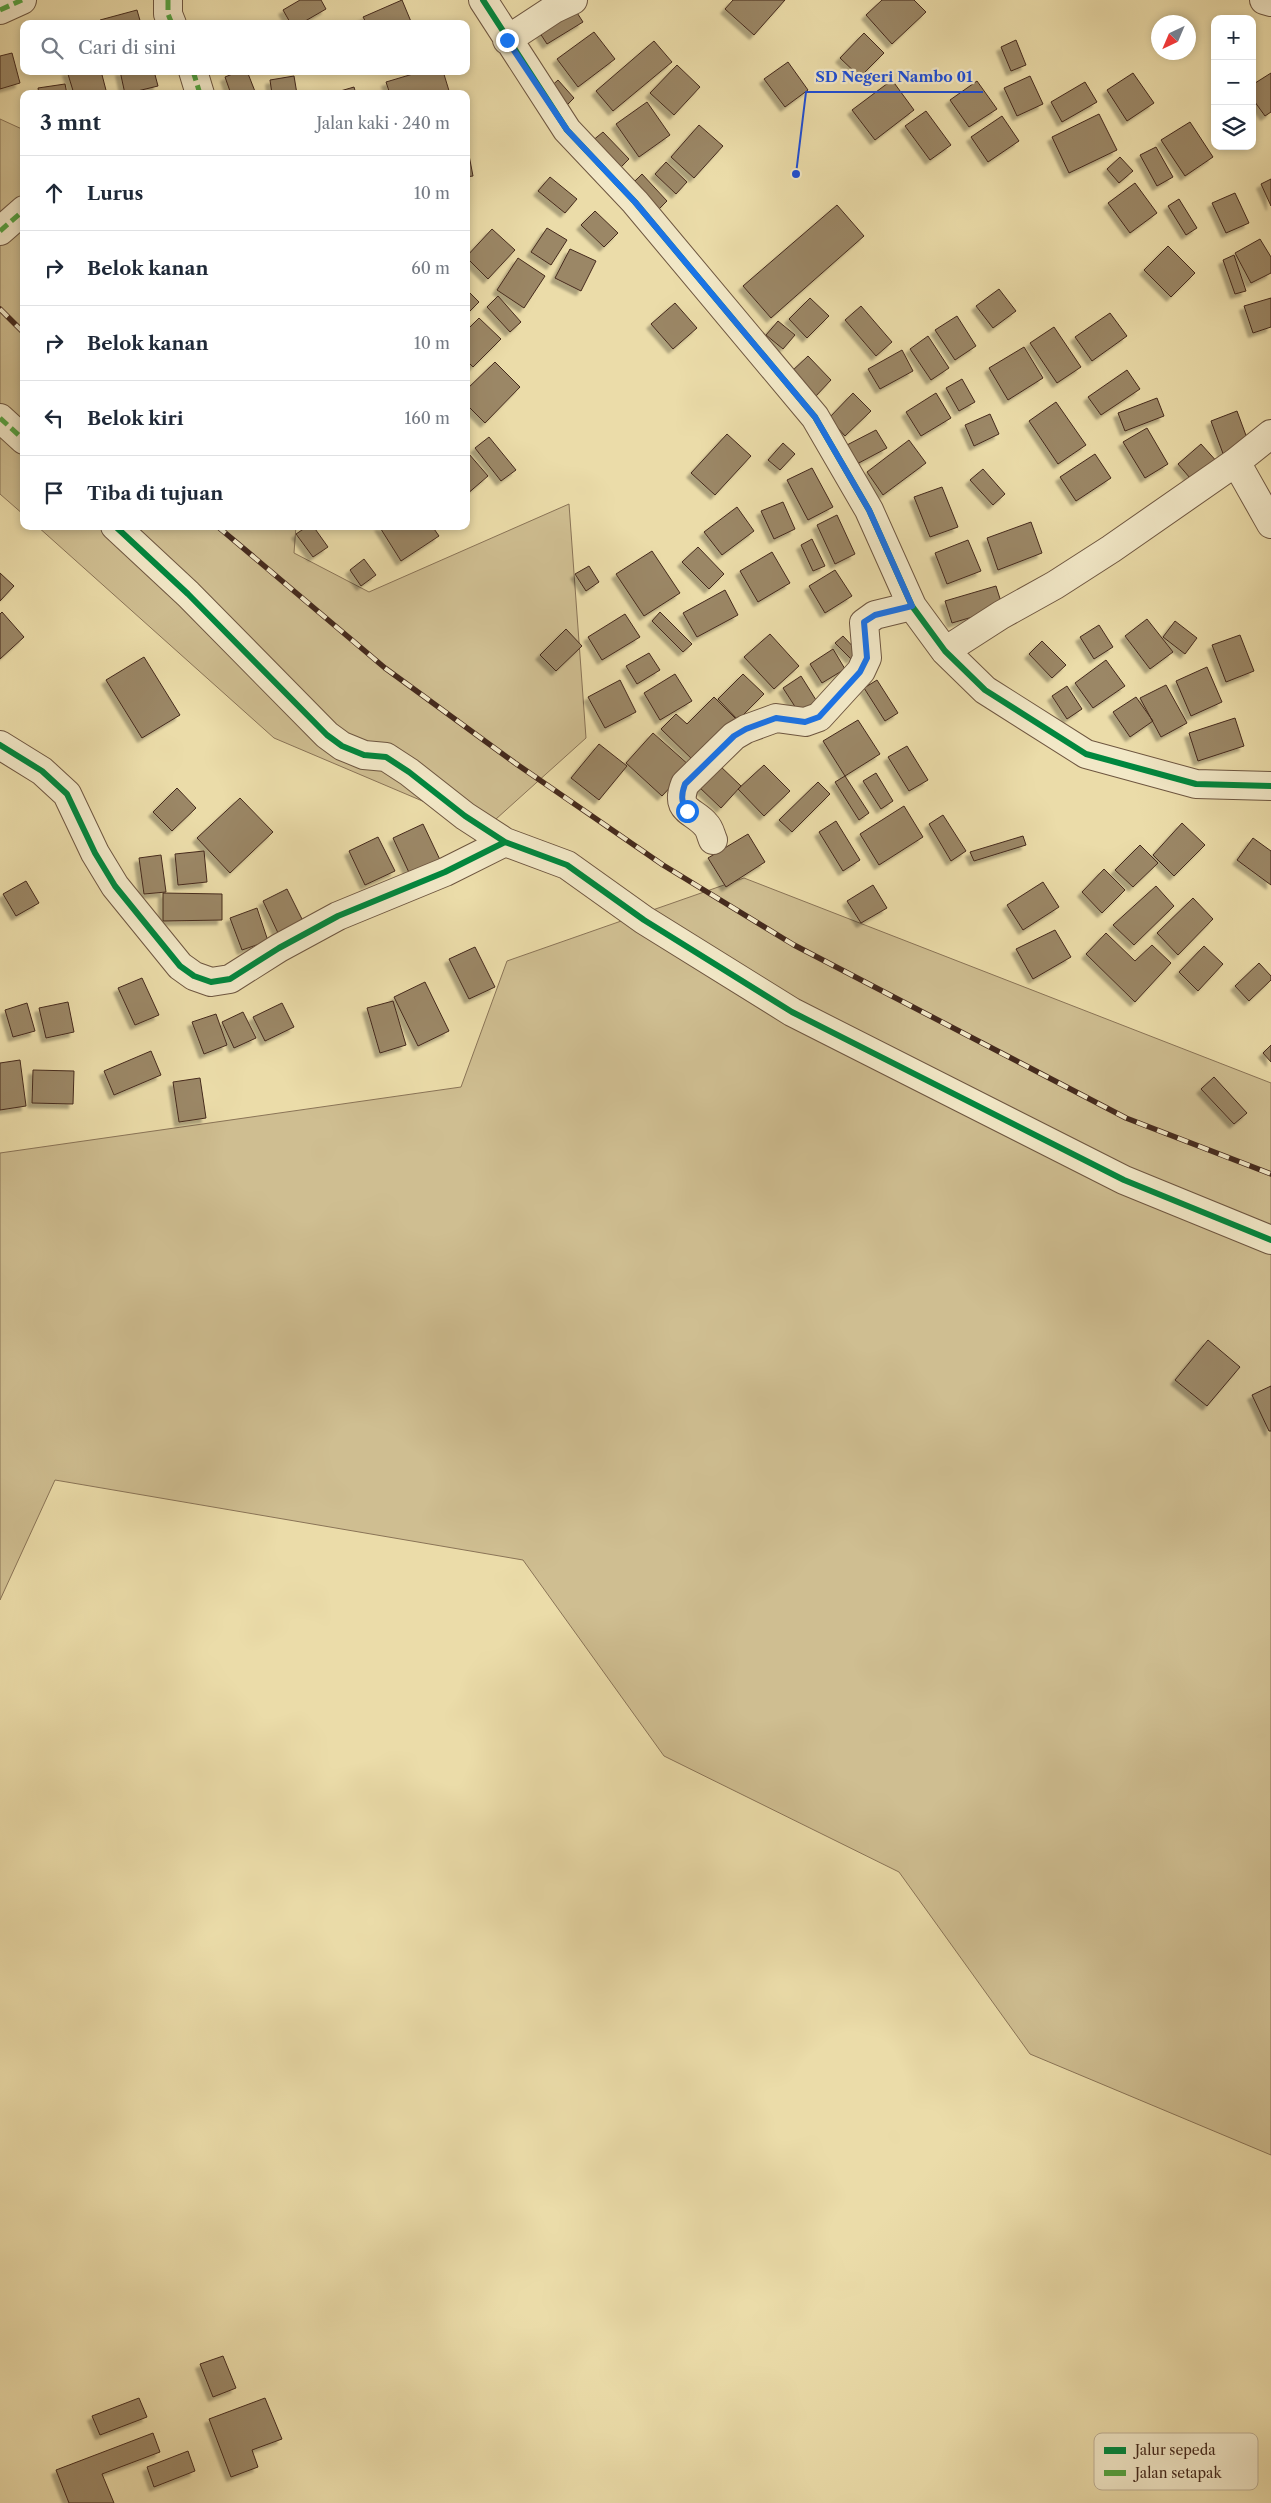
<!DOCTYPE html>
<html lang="id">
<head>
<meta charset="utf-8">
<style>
	:root { --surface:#fff; --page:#f6f6f7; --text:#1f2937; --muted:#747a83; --line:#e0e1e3 }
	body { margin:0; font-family:"Libre Caslon Text",serif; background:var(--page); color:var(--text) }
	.controls { position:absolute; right:15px; top:15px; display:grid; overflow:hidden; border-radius:10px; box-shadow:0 2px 8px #0003 }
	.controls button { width:45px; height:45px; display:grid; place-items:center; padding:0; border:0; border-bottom:1px solid var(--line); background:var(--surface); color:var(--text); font:25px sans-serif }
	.compass { position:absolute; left:1151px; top:15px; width:45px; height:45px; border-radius:50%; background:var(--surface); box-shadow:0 2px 8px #0003; rotate:224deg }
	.stop { position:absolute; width:15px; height:15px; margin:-11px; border:4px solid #1a73e8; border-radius:50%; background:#fff }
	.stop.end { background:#1a73e8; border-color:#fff; box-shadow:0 1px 5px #0008 }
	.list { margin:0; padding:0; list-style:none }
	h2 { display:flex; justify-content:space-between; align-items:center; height:65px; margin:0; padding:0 20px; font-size:21px }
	h2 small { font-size:16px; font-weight:400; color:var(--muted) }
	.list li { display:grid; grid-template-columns:32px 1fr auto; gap:15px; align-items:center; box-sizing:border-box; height:75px; padding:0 20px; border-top:1px solid var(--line) }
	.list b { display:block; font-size:19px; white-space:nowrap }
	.list em { font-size:16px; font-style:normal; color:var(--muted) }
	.icon { flex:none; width:28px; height:28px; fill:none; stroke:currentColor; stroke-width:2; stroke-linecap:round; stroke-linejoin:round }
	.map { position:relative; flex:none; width:1271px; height:2503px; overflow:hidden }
	.search { position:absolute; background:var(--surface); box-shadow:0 2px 8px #0003; left:20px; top:20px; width:450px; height:55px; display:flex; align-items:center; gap:12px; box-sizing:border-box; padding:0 18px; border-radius:10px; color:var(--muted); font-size:19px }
	.panel { position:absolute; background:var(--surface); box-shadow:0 2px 8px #0003; left:20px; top:90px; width:450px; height:440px; border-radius:10px }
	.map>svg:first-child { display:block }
</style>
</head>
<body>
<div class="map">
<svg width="1271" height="2503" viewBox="0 0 1271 2503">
	<defs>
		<filter id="shadow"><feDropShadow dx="-4.5" dy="4.5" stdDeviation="1" flood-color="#0004"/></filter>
	</defs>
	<rect width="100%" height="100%" fill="#ebdca9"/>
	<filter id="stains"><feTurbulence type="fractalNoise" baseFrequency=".004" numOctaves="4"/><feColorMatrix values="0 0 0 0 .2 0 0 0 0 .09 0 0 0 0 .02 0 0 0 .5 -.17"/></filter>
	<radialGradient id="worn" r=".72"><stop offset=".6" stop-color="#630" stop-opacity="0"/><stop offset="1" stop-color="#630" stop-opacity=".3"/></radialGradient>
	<path fill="#cfbe91" stroke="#8a7457" d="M 0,119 L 24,130 L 24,515 L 0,494 Z
		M 569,504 L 586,738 L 486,828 L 274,738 L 37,526 L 296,526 L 294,553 L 369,592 Z
		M 744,878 L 1271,1083 L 1271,2155 L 1030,2054 L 899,1872 L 664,1756 L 523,1560 L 55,1480 L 0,1600 L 0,1153 L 461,1087 L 507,961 Z"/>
	<path fill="#9b8766" stroke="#452a1d" filter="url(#shadow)" d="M 300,0 L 321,0 L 326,9 L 300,24 L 291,24 L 283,10 Z
		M 402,0 L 412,24 L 367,24 L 363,17 Z
		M 733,0 L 785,0 L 754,35 L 725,9 Z
		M 882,0 L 914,0 L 926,12 L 892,44 L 866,15 Z
		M 572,5 L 583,22 L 547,44 L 536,27 Z
		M 137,10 L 141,24 L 101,24 L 100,20 Z
		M 594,32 L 615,59 L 578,87 L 557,59 Z
		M 864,33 L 884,53 L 860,77 L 840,58 Z
		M 1016,40 L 1026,65 L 1011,71 L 1001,47 Z
		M 654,41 L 672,62 L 613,111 L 596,91 Z
		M 12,53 L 20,83 L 0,89 L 0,56 Z
		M 788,62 L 808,90 L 785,107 L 764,79 Z
		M 677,65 L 700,87 L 674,115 L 650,93 Z
		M 67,71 L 101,71 L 107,94 L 74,94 Z
		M 120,71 L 154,71 L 158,86 L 125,94 Z
		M 240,71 L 247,71 L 256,94 L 231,94 L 225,77 Z
		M 423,71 L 443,71 L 450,94 L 390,94 L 386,82 Z
		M 1133,73 L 1154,103 L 1127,121 L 1107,90 Z
		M 1271,73 L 1271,112 L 1265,116 L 1252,98 L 1252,85 Z
		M 294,76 L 297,94 L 272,94 L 270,80 Z
		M 1030,76 L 1043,104 L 1017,116 L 1004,88 Z
		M 558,80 L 574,98 L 563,109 L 546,91 Z
		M 892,80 L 914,110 L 875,140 L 852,110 Z
		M 977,81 L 997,109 L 969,127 L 950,100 Z
		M 1085,82 L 1097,102 L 1062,122 L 1051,102 Z
		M 65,84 L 67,94 L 39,94 L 38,88 Z
		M 354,87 L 356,94 L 330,94 Z
		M 647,102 L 670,135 L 639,157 L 616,124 Z
		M 926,111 L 951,145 L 930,160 L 905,126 Z
		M 1099,114 L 1117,150 L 1069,173 L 1052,137 Z
		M 1002,116 L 1019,141 L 988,162 L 971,137 Z
		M 1190,122 L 1213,157 L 1185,176 L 1161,140 Z
		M 699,125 L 723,146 L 694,178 L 671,157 Z
		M 603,132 L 629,159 L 618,170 L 591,142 Z
		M 1156,147 L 1173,177 L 1157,186 L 1140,155 Z
		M 466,150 L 468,150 L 473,176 L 466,177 Z
		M 1120,157 L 1133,171 L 1119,183 L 1107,169 Z
		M 666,162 L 687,182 L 676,194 L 655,174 Z
		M 642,174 L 667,201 L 655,213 L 629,187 Z
		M 550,177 L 577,199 L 565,213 L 538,191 Z
		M 1271,179 L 1271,206 L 1261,184 Z
		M 1135,183 L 1157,213 L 1130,233 L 1108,203 Z
		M 1235,193 L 1249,223 L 1226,233 L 1212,203 Z
		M 1179,199 L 1197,228 L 1186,235 L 1168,206 Z
		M 837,205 L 864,236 L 771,318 L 743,286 Z
		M 595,211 L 618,233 L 604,247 L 581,225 Z
		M 547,228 L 567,240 L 551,265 L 531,252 Z
		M 492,229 L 515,250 L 488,279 L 466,257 Z
		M 1260,239 L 1271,257 L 1271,273 L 1251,283 L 1235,253 Z
		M 1168,246 L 1195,273 L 1171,297 L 1144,270 Z
		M 570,249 L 596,261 L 581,291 L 555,278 Z
		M 1234,255 L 1246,291 L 1235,294 L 1223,260 Z
		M 518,258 L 545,276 L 524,308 L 497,290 Z
		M 466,289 L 479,302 L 466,315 Z
		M 999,289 L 1016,311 L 993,328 L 976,306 Z
		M 498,296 L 521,322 L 510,332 L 487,307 Z
		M 810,298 L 829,316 L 807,338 L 789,319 Z
		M 1271,298 L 1271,327 L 1253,333 L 1244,306 Z
		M 675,303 L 697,328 L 673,349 L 651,324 Z
		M 861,306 L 892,342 L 876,356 L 845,320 Z
		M 1110,313 L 1127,336 L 1092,361 L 1075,337 Z
		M 957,316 L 976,346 L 955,360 L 935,330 Z
		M 479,318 L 501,339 L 473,367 L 466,360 L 466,331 Z
		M 778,321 L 795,335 L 783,349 L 766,335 Z
		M 1054,327 L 1081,367 L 1057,383 L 1030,343 Z
		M 928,336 L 949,368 L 931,380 L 910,349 Z
		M 1024,347 L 1043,378 L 1008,400 L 989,368 Z
		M 902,350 L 913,371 L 880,389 L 868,369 Z
		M 808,356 L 831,380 L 815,397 L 791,372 Z
		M 495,362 L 520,387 L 485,423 L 466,404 L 466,390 Z
		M 1127,370 L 1140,389 L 1101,415 L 1088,397 Z
		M 962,379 L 975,402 L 959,411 L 946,388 Z
		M 853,393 L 871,411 L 845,436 L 829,418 Z
		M 936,393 L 951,418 L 921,436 L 906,412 Z
		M 1157,398 L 1164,416 L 1125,431 L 1118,413 Z
		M 1056,402 L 1086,445 L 1058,464 L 1029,421 Z
		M 1237,411 L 1251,449 L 1225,459 L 1211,421 Z
		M 990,414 L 999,434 L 974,446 L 965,425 Z
		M 1147,428 L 1168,464 L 1145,478 L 1123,442 Z
		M 876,430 L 887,448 L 855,465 L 845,446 Z
		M 727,434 L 751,456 L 715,495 L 691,473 Z
		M 489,437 L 516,470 L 501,481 L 475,448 Z
		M 909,440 L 926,463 L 883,495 L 867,472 Z
		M 783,443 L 795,454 L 780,470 L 768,460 Z
		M 1201,444 L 1219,464 L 1196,485 L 1178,464 Z
		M 469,454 L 488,476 L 466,495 L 466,456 Z
		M 1095,454 L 1111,478 L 1076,501 L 1060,477 Z
		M 812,468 L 833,507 L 808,520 L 787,480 Z
		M 983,469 L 1005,494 L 993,505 L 970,480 Z
		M 942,487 L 958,527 L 930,537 L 914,497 Z
		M 783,502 L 795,529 L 774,539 L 761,511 Z
		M 737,507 L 754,531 L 722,555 L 704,532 Z
		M 837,515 L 855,554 L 835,564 L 817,525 Z
		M 1031,522 L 1042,553 L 998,570 L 987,538 Z
		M 308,526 L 313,526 L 328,547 L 313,557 L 296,534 Z
		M 379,526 L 432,526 L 439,536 L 401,561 Z
		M 812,539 L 825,566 L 813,571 L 801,545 Z
		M 968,540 L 981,571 L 947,584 L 935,553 Z
		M 698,547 L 724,574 L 709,589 L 682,562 Z
		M 652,551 L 680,593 L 644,616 L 616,574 Z
		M 772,552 L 790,583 L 758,602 L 740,571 Z
		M 364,559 L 376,575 L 361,586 L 350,570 Z
		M 589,566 L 599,582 L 586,591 L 575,574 Z
		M 835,570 L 852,596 L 825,613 L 809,586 Z
		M 0,573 L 14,586 L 0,601 Z
		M 996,586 L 1003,608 L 952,623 L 945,601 Z
		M 725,590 L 738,615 L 697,637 L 683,613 Z
		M 2,612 L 24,637 L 0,659 L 0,614 Z
		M 660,612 L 692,644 L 683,652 L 652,621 Z
		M 625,614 L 640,637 L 602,660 L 588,637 Z
		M 1147,619 L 1173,652 L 1150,669 L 1125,636 Z
		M 1175,621 L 1197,638 L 1185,654 L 1163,637 Z
		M 1099,625 L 1113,647 L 1094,659 L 1080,637 Z
		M 566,629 L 582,646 L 556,671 L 540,655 Z
		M 770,634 L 799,666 L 774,689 L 744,657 Z
		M 1240,635 L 1254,671 L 1226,682 L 1212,645 Z
		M 843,636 L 858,652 L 851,659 L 835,643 Z
		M 1042,641 L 1066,665 L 1052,678 L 1029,654 Z
		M 833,649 L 845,669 L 822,683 L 810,664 Z
		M 649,653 L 660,670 L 637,684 L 626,666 Z
		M 144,657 L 180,715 L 142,738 L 106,680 Z
		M 1106,660 L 1125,686 L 1093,708 L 1075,683 Z
		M 1207,667 L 1222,702 L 1191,716 L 1176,681 Z
		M 675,674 L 692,701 L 660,720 L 644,693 Z
		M 743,674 L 764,694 L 738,720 L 718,699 Z
		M 801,676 L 821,708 L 803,719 L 783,688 Z
		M 620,680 L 636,712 L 605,728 L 588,697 Z
		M 877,680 L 898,713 L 885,721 L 864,688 Z
		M 1166,685 L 1187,723 L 1161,737 L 1140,698 Z
		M 1067,686 L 1082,709 L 1067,719 L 1052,696 Z
		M 714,697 L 738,721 L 696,763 L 661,729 L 676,714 L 687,724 Z
		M 1136,697 L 1153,721 L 1130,737 L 1113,712 Z
		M 1235,718 L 1244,746 L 1198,761 L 1189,733 Z
		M 858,720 L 880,754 L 845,776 L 823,741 Z
		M 653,733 L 690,766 L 662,796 L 626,763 Z
		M 599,744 L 627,766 L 599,800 L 571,778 Z
		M 907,746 L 928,780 L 909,791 L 888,757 Z
		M 718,764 L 741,786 L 721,808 L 698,786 Z
		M 764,765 L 790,791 L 764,816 L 738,789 Z
		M 876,773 L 893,801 L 881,809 L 863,781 Z
		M 845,776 L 869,813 L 859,820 L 835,782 Z
		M 818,782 L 830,794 L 792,832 L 779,820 Z
		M 177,788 L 196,808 L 172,831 L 153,812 Z
		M 240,798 L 273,832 L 230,873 L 197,838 Z
		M 904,806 L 923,837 L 879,865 L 860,834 Z
		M 943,815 L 966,851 L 951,861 L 929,824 Z
		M 836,821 L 860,860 L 843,871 L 819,832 Z
		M 1182,823 L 1205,845 L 1174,876 L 1153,855 Z
		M 423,824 L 442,864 L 412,879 L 393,838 Z
		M 748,834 L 765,862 L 726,887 L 708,858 Z
		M 1023,836 L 1026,845 L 974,861 L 970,852 Z
		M 378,837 L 395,871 L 365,885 L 349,851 Z
		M 1253,838 L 1271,851 L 1271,885 L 1237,860 Z
		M 1140,845 L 1158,863 L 1133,887 L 1115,870 Z
		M 204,851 L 207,882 L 178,885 L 175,854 Z
		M 161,855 L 166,892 L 144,894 L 139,858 Z
		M 1104,869 L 1125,890 L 1102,913 L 1082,892 Z
		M 26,881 L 39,903 L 16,916 L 3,894 Z
		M 1043,882 L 1059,907 L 1023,930 L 1007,905 Z
		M 873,885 L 887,908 L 861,923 L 847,901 Z
		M 1156,886 L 1174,906 L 1134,945 L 1113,925 Z
		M 287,889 L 303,921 L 278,933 L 263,901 Z
		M 163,893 L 222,894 L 222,920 L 163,921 Z
		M 1193,898 L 1213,919 L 1178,955 L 1157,933 Z
		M 257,908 L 268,941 L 242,950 L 230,918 Z
		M 1055,930 L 1071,957 L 1033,979 L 1016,949 Z
		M 1106,933 L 1135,961 L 1152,945 L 1171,963 L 1135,1002 L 1086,954 Z
		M 1204,946 L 1223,964 L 1198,991 L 1179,972 Z
		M 475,947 L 495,987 L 469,999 L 449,959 Z
		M 1259,963 L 1271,976 L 1271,980 L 1249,1001 L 1235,986 Z
		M 142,978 L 159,1015 L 135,1025 L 118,988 Z
		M 425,982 L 449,1031 L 418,1046 L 394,997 Z
		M 393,1001 L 406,1045 L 380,1053 L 367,1008 Z
		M 68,1002 L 74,1032 L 46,1038 L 39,1008 Z
		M 27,1003 L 35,1031 L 13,1037 L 5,1010 Z
		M 282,1003 L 294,1027 L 265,1041 L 253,1017 Z
		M 243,1012 L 256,1038 L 234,1048 L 222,1022 Z
		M 216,1014 L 227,1045 L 204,1054 L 192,1022 Z
		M 1271,1045 L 1271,1062 L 1263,1053 Z
		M 151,1051 L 161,1075 L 114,1095 L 104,1071 Z
		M 20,1060 L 26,1106 L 0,1110 L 0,1063 Z
		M 33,1070 L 74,1071 L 73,1104 L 32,1103 Z
		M 1214,1077 L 1247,1113 L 1234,1124 L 1201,1089 Z
		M 200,1078 L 206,1118 L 179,1122 L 173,1082 Z
		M 1208,1340 L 1240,1367 L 1207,1406 L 1175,1380 Z
		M 1271,1386 L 1271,1431 L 1269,1431 L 1252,1395 Z
		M 223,2356 L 236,2388 L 213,2397 L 200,2364 Z
		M 139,2398 L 147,2417 L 100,2435 L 92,2416 Z
		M 265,2398 L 282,2439 L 252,2450 L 258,2467 L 231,2477 L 209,2419 Z
		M 153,2433 L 160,2452 L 102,2474 L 114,2503 L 69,2503 L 56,2470 Z
		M 188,2451 L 195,2471 L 154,2487 L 147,2467 Z"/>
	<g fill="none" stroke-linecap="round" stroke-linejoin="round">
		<defs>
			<path id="minor" d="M 168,0 L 168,14 L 172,24
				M 483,0 L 567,130 L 635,202 L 815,417 L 869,510 L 912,606 L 945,651 L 985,690 L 1086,754 L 1196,784 L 1271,786
				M 1264,0 L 1271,2
				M 0,10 L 22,0
				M 507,40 L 554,9 L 573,0
				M 193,71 L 200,94
				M 0,231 L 24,210
				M 0,418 L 24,440
				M 1236,462 L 1271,524
				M 115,526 L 188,594 L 327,735 L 342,746 L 364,755 L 386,757 L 409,772 L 465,816 L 505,842
				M 945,651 L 1001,615 L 1055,585 L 1111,549 L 1236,462 L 1271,434
				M 0,745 L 42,771 L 67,794 L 95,853 L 115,886 L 180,966 L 194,976 L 211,982 L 230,979 L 279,948 L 338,916 L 445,872 L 505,842 L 567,865 L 644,920 L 792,1012 L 1124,1180 L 1271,1240
				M 713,840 C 711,836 710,829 706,825 C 694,810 674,812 685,784 L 734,736 L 746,729 L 776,718 L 805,722 L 819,717 L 861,671 L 867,658 L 864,623 L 875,615 L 912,606"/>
		</defs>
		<use href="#minor" stroke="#6e5640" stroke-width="30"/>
		<use href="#minor" stroke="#f2e8c7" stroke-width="28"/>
		<defs>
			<path id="rail" d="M 0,309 L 24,333
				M 217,526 L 385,668 L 515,763 L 663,865 L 794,945 L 1126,1118 L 1271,1174"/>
		</defs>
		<use href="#rail" stroke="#452a1d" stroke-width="5.5"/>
		<use href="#rail" stroke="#f2e8c7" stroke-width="4" stroke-dasharray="11" stroke-linecap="butt"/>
		<path stroke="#55a441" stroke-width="5" stroke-dasharray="10 5" stroke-linecap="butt" d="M 168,0 L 168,14 L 172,24
			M 0,10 L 22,0
			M 193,71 L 200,94
			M 0,231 L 24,210
			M 0,418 L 24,440"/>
		<defs>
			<path id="cycleway" d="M 483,0 L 567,130 L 635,202 L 815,417 L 869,510 L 912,606 L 945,651 L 985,690 L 1086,754 L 1196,784 L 1271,786
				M 115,526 L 188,594 L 327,735 L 342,746 L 364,755 L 386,757 L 409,772 L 465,816 L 505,842
				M 0,745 L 42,771 L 67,794 L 95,853 L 115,886 L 180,966 L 194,976 L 211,982 L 230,979 L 279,948 L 338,916 L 445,872 L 505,842 L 567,865 L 644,920 L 792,1012 L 1124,1180 L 1271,1240"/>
		</defs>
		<use href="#cycleway" stroke="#f2e8c7" stroke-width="9"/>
		<use href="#cycleway" stroke="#00873e" stroke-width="6"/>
	</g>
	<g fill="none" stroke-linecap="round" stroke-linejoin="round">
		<path stroke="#1a73e8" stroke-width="6" d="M 507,40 L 567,130 L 635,202 L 815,417 L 869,510 L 912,606 L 875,615 L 864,622 L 867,658 L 860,672 L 819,717 L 805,722 L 776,718 L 746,729 L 734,736 L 685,784 C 681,795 681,802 687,811"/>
	</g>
	<rect x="1094" y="2433" width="164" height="57" rx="8" fill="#f2e8c7" stroke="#beaf94" stroke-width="1"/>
	<rect x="1104" y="2447" width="22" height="7" fill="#00873e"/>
	<rect x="1104" y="2470" width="22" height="6" fill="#55a441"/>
	<g font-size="14" fill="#452a1d">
		<text x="1135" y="2455">Jalur sepeda</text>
		<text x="1135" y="2478">Jalan setapak</text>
	</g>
	<path fill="none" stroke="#1d4ed8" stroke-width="2" d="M796 174L806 92H983"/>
	<circle fill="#1d4ed8" stroke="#f2e8c7" stroke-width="2" cx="796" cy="174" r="5"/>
	<g font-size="15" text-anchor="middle" font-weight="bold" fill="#1d4ed8" stroke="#f2e8c7" stroke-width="4.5" stroke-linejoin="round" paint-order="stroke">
		<text x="894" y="82">SD Negeri Nambo 01</text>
	</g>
	<rect width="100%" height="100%" filter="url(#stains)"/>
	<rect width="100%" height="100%" fill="url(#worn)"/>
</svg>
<div class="controls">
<button>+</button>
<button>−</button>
<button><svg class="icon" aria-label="layers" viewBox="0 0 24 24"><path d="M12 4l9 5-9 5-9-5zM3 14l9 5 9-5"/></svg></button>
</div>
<svg class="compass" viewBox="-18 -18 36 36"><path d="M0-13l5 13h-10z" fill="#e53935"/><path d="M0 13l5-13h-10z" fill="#747a83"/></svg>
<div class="stop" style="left:687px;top:811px"></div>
<div class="stop end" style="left:507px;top:40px"></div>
<div class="search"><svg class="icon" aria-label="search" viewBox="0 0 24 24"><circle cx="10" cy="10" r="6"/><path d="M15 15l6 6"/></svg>Cari di sini</div>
<section class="panel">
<h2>3 mnt<small>Jalan kaki · 240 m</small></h2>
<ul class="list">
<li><svg class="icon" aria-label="ahead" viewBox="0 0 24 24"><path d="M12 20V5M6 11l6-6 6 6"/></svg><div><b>Lurus</b></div><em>10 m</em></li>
<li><svg class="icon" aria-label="right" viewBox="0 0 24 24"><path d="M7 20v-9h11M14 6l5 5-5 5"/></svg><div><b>Belok kanan</b></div><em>60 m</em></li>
<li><svg class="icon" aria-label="right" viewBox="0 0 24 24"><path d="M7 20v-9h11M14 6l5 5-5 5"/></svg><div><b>Belok kanan</b></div><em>10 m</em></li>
<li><svg class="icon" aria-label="left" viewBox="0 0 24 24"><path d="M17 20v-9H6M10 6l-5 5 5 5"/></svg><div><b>Belok kiri</b></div><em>160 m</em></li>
<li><svg class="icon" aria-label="arrive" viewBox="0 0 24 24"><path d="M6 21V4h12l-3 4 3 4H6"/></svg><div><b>Tiba di tujuan</b></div></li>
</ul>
</section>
</div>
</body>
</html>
